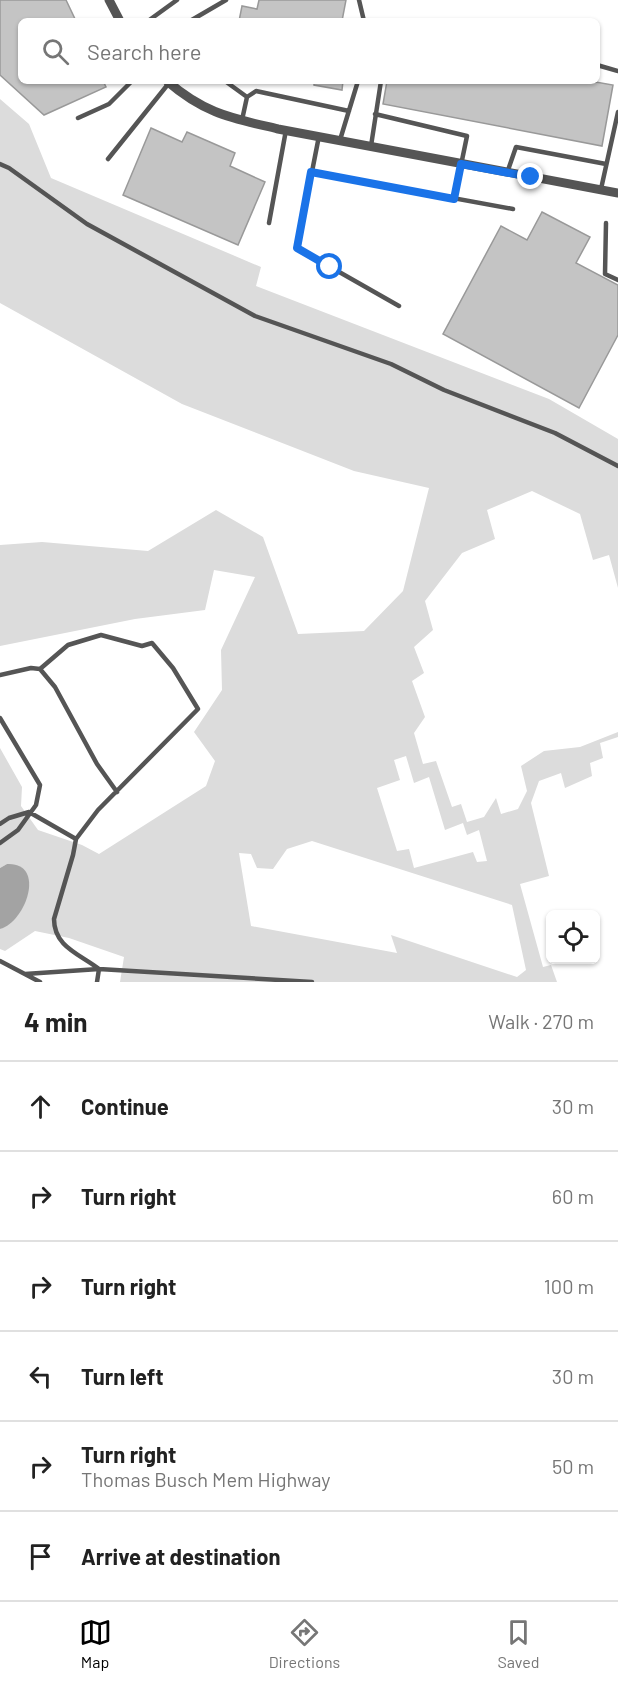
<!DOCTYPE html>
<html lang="en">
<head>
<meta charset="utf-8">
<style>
	:root { --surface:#fff; --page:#f2f2f2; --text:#222; --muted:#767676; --line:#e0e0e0; --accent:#000 }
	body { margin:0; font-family:Barlow,sans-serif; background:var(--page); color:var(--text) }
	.controls { position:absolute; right:18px; bottom:18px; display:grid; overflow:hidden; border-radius:9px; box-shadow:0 2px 4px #0004 }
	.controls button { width:54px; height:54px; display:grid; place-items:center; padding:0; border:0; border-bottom:2px solid var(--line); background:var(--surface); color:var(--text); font:30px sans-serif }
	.stop { position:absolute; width:18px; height:18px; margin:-14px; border:4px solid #1a73e8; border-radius:50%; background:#fff }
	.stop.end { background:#1a73e8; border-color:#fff; box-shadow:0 2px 6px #0008 }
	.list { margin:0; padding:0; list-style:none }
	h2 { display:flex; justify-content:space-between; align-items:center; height:78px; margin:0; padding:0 24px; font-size:26px }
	h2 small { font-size:20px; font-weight:400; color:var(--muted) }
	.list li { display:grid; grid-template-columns:39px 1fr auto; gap:18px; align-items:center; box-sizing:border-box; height:90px; padding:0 24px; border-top:2px solid var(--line) }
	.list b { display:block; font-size:22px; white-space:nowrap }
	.list p { margin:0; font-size:20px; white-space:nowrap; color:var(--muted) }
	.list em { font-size:20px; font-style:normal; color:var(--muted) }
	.icon { flex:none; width:33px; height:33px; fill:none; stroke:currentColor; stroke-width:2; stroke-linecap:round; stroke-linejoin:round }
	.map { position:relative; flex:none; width:618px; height:982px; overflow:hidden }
	.search { position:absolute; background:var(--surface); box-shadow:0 2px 4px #0004; left:18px; right:18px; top:18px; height:66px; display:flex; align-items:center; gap:15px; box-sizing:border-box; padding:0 21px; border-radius:9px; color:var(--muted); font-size:22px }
	.sheet { height:618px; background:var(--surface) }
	nav { display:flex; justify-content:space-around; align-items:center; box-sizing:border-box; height:84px; border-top:2px solid var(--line); background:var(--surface); font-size:16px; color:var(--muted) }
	nav a { display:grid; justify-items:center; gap:3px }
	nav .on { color:var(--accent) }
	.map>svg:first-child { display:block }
</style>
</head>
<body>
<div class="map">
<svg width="618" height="982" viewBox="0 0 618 982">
	<rect width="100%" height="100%" fill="#fff"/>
	<path fill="#dcdcdc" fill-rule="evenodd" d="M 0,99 L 29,124 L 51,178 L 261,267 L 256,286 L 549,399 L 618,439 L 618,588 L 609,555 L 593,560 L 580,514 L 532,491 L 487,510 L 495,539 L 462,553 L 425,601 L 433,630 L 414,647 L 424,673 L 412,681 L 425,717 L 414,733 L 423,764 L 436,761 L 452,807 L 461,804 L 467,822 L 484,817 L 496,798 L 501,814 L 518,809 L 527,791 L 521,766 L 544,751 L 580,747 L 618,732 L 618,737 L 600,743 L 603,758 L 590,763 L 592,776 L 565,788 L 561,773 L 539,781 L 531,803 L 549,876 L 520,884 L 543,967 L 551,965 L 557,982 L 120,982 L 124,957 L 69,938 L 35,931 L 5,951 L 0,949 L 0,929 L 2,928 L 7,864 L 0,868 L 0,748 L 22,787 L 21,806 L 38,830 L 82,845 L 99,854 L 206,786 L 215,761 L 194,732 L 222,690 L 221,650 L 255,577 L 214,570 L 205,610 L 135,619 L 0,646 L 0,545 L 42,542 L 148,551 L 216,510 L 263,537 L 298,634 L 364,631 L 403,591 L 429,488 L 354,471 L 182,404 L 0,303 ZM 406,756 L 414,783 L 429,777 L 445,830 L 463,823 L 467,835 L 479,830 L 487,861 L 477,862 L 473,852 L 414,868 L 409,849 L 397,851 L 377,788 L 400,780 L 394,760 ZM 312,841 L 512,905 L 526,970 L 517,977 L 391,935 L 397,953 L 251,926 L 239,853 L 251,854 L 257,868 L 273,869 L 287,849 Z"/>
	<path fill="#a3a3a3" d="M 7,864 C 46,862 27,921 0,929 L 0,868 Z"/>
	<path fill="#c4c4c4" stroke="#999" stroke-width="1.5" d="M 0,0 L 66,0 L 76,21 L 21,21 L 21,81 L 103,81 L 106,87 L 44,115 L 0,75 Z
		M 259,0 L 346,0 L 342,21 L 239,21 L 242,6 L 257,9 Z
		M 314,81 L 343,81 L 342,90 L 314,85 Z
		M 387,81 L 590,81 L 613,85 L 602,146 L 383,104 Z
		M 151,128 L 182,142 L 187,132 L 235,153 L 230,166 L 265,182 L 238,245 L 123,195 Z
		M 542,212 L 590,237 L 576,263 L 618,285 L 618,335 L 579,408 L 443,334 L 501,226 L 527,240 Z"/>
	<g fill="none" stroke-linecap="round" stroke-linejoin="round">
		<path stroke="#555" stroke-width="4.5" d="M 359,0 L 364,21
			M 148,21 L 177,0
			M 190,21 L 226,0
			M 597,65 L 618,71
			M 225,81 L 247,97 L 242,120
			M 247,97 L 256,91 L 349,111
			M 375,114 L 467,136 L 454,199
			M 78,118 L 109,104 L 132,81
			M 319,136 L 297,248 L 399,306
			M 340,140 L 358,81
			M 371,146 L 381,81
			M 108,159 L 169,83
			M 0,164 L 9,168 L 87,224 L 255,316 L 391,364 L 444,390 L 555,433 L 618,466
			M 311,172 L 513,209
			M 507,173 L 516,147 L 606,164
			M 601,189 L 618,112
			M 269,223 L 286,130
			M 606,223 L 605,274 L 618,280
			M 40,669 L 68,645 L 101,635 L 142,646 L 152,643 L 173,668 L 198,709 L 98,810 L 76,839 L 73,855 L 54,919 C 54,947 80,954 99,969 L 97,982
			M 0,675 L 31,668 L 40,669 L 55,687 L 97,764 L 117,792
			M 0,718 L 40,785 L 36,805 L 18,830 L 0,843
			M 0,824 L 9,818 L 29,812 L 76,839
			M 0,961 L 40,982
			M 25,974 L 99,969 L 312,982"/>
		<path stroke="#555" stroke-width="9" d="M 109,0 L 120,21
			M 167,81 C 205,114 232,118 278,129 L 618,193"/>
	</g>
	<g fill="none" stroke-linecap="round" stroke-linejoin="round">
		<path stroke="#1a73e8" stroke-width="8" d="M 330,267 L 297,248 L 311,172 L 454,199 L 461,164 L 531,177"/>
	</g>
</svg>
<div class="controls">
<button><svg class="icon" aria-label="locate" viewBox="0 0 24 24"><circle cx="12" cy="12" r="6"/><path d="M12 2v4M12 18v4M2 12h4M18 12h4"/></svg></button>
</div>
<div class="stop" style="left:330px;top:267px"></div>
<div class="stop end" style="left:531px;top:177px"></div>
<div class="search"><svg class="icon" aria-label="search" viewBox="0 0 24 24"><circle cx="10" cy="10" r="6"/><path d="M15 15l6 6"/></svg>Search here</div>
</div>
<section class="sheet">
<h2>4 min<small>Walk · 270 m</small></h2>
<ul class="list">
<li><svg class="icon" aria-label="ahead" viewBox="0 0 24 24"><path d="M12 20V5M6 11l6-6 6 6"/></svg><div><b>Continue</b></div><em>30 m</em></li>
<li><svg class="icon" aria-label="right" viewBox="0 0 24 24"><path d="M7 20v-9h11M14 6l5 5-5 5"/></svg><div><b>Turn right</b></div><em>60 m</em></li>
<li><svg class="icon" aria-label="right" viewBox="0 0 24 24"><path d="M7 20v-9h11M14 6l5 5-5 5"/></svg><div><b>Turn right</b></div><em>100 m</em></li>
<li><svg class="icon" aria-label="left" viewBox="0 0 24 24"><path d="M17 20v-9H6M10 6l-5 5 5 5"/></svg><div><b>Turn left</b></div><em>30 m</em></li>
<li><svg class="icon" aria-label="right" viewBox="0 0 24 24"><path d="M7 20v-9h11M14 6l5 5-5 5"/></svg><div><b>Turn right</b><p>Thomas Busch Mem Highway</p></div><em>50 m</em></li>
<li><svg class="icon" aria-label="arrive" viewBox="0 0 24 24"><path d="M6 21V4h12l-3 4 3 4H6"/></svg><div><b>Arrive at destination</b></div></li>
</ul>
</section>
<nav>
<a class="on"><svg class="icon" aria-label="map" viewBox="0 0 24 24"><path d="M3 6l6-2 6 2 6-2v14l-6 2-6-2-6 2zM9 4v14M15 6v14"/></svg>Map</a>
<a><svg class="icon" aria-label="directions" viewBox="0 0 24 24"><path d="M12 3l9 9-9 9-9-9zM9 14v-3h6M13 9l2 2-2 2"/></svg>Directions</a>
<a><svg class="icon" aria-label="saved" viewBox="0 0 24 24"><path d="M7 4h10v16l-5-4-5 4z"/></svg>Saved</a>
</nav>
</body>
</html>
